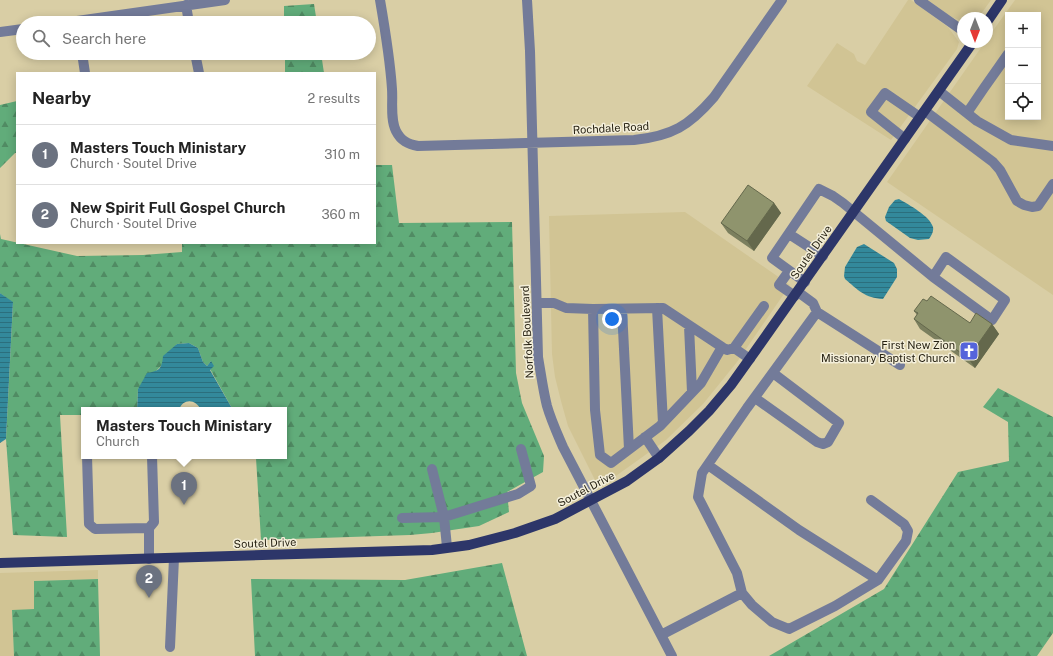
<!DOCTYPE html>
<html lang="en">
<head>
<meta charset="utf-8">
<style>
	:root { --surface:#fff; --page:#f6f6f6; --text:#222; --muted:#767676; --line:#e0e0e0; --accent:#5564db }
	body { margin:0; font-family:"Public Sans",sans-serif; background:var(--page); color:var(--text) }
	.controls { position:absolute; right:12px; top:12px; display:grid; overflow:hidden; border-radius:0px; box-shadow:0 2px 10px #0003 }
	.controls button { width:36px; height:36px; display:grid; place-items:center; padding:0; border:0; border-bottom:1px solid var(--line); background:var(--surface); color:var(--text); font:20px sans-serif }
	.compass { position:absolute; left:957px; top:12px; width:36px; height:36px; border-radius:50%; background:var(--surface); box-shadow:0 2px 10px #0003; rotate:180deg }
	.you { position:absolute; left:612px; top:319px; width:14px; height:14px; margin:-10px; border:3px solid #fff; border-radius:50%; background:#1a73e8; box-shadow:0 0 0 6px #1a73e833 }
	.badge { display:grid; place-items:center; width:26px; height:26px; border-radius:50%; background:var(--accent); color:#fff; font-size:13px; font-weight:700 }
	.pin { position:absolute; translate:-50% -33px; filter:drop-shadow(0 1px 2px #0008) }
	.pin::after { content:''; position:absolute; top:21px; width:14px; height:12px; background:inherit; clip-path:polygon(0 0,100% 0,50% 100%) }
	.popup { position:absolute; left:81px; top:407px; width:206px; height:52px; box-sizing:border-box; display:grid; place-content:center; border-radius:0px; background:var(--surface); filter:drop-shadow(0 1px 3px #0005); font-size:13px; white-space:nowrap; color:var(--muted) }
	.popup b { font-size:15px; color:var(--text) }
	.popup::after { content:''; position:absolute; left:50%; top:100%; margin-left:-8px; border:8px solid transparent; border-top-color:var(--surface) }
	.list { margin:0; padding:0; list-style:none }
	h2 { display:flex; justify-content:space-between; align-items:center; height:52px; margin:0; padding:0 16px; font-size:17px }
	h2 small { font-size:13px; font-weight:400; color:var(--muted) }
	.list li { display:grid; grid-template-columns:26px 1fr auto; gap:12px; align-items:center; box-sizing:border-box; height:60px; padding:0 16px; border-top:1px solid var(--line) }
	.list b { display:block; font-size:15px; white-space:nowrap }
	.list p { margin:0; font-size:13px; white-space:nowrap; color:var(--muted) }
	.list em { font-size:13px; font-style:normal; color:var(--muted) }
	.icon { flex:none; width:22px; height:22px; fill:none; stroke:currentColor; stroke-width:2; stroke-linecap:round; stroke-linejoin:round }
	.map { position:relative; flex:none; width:1053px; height:656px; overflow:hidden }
	.search { position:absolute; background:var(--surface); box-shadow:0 2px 10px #0003; left:16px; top:16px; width:360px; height:44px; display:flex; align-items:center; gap:10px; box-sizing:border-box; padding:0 14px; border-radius:22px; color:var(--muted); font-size:15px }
	.panel { position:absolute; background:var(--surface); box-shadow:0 2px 10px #0003; left:16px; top:72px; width:360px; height:172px; border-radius:0px }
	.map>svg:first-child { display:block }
</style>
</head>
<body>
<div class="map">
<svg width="1053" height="656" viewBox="0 0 1053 656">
	<defs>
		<pattern id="forest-firs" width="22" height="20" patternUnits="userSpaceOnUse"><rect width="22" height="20" fill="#61ac7a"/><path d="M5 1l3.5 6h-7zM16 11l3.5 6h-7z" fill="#508b63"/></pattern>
		<pattern id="water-rules" width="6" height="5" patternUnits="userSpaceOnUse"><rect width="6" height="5" fill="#33899b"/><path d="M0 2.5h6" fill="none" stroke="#2b6f7d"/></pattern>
	</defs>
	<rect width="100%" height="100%" fill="#d9cea5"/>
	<path fill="#d1c494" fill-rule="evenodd" d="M 908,0 L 911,0 L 948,27 L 959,42 L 957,49 L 891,140 L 807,86 L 837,43 L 854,54 L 857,61 L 865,65 Z
		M 928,0 L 991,0 L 978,18 L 963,18 L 963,22 L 950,16 Z
		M 1015,0 L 1053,0 L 1053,295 L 887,182 L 985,42 L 987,42 L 987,39 ZM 1008,15 L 1038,15 L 1038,117 L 1008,117 Z
		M 685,212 L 790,285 L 737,362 L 703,404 L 666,440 L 641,458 L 606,483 L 600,483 L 595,480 L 568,426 L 561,401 L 555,377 L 552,354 L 549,216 Z
		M 98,570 L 98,579 L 34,581 L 34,609 L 12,611 L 14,656 L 0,656 L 0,573 Z"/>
	<path fill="url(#forest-firs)" d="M 314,4 L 317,23 L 284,23 L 284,6 Z
		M 285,53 L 321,53 L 324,73 L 285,73 Z
		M 17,101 L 17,153 L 15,153 L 0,168 L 0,105 Z
		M 375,165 L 392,165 L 399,223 L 512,222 L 516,373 L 522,403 L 544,456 L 543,472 L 507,492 L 509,512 L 479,526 L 432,533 L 410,535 L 261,540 L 256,458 L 255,456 L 284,456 L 284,410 L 233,410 L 210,369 L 211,361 L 207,366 L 203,362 L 198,348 L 189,343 L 177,344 L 162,365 L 138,389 L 137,410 L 84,410 L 84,415 L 60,415 L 67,537 L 13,535 L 6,439 L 13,303 L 0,293 L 0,234 L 1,239 L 77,256 L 143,255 L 182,252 L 182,243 L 375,243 Z
		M 998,388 L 1053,417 L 1053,633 L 1037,656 L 769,656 L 884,589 L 958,472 L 1009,461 L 1008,422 L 983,407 Z
		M 502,563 L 527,656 L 255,656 L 251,579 L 405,580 Z
		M 98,579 L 100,656 L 14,656 L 12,610 L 34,609 L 34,581 Z"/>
	<path fill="url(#water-rules)" d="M 899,199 C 909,205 930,216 933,227 C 934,232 931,236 929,239 L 918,240 L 910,238 L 886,221 L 885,217 L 889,207 L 895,200 Z
		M 864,244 L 894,263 L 897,269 L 897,277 L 883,299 C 865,298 858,290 845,279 L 844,276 L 845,267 L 857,247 Z
		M 0,293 L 13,302 L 6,439 L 0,443 Z
		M 189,343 L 198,348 L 203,362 L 207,366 L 211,361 L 214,366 L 210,370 L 233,410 L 201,410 C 196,399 183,398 179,410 L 137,410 L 138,389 L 147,373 C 159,371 162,369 163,356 L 177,344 Z"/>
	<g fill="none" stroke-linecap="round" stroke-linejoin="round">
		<path stroke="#737b99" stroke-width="10" d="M 380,0 C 385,29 390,59 392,89 C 393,102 390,119 396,131 C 401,141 408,144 418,146 L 634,140 C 672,136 689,126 714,97 L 782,0
			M 527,0 L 530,51 L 538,357 C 541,374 543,390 547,406 C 551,420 557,433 563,447 L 672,656
			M 919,0 L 963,31
			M 186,5 L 189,23
			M 63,23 L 225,0
			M 0,32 L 23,29
			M 82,53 L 85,73
			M 195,53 L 199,73
			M 939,91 L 977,121 L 1011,140 L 1053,146
			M 925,111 L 993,162 L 1000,170 L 1017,201 L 1024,205 L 1032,207 L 1038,206 L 1053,184
			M 967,113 L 984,88 L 1008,54
			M 905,139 L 871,112 L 885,93 L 920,117
			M 789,234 L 823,256
			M 789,271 L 779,285 L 795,296
			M 805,282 L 772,258 L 819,189 L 833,196 L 843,203 L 933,277 L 946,257 L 1005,300 L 992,320 L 933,277
			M 798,292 L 813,303 L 817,312
			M 537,303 L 554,303 L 566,308 L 593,309 L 595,410 L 600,455 L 611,463 L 660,426 L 701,383 L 722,347 L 727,350 L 734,348 L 750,359
			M 657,308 L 663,423
			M 593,309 L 663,308 L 722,347
			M 622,309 L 629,449
			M 689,326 L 692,392
			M 734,348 L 764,306
			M 755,398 L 817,442 L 823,444 L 828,442 L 839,423 L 773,373
			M 645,437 L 659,458
			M 87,456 L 89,524 L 95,529 L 149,528
			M 708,465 L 799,530 L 878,580 L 835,606 L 789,629 L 772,622 L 752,605 L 742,593
			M 432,469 L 444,517 L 447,547
			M 871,500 L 904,524 L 908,531 L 906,541 L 878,580
			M 402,518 L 444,517 L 518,494 L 531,486 L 521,449
			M 149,559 L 149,528 L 154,522 L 152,456
			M 661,635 L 742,593 L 737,573 L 698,497 L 702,473 L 747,408 L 817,312 L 900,365
			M 170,647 L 174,558"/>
		<path stroke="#2d3669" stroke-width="10" d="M 987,22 L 1002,0
			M 0,563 L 432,550 L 469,545 L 515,533 L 555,519 L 627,481 L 659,458 L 689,431 L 709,411 L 731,385 L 756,350 L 973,42"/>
	</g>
	<path fill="#7b7f5e" d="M 774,203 L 781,213 L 754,251 L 728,233 L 721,223 Z
		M 927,301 L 970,323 L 992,324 L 999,334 L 975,368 L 920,329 L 914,319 L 917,315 L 914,311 Z"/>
	<path fill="#64684c" d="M 774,203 L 781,213 L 754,251 L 747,241 Z
		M 992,324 L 999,334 L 975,368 L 968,358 Z"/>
	<path fill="#8f946d" stroke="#64684c" d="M 748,185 L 774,203 L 747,241 L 721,223 Z
		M 931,296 L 970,323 L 976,313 L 992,324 L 968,358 L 914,319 L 918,313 L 914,311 L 923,299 L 927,301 Z"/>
	<defs>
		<symbol id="church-square" viewBox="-11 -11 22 22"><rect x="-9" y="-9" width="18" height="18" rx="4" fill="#5564db" stroke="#f4efda"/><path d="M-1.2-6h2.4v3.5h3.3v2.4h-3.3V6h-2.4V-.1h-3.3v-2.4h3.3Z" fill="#fff"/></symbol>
	</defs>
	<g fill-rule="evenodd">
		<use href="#church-square" x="958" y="340" width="22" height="22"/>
	</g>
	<g text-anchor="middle" stroke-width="3" stroke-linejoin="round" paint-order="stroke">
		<g font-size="11" fill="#241f10" stroke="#f4efda">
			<text transform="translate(611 128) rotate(-3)" y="4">Rochdale Road</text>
			<text transform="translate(811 252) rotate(-55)" y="4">Soutel Drive</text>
			<text transform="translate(527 332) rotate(-93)" y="4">Norfolk Boulevard</text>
			<text transform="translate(586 489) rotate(-28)" y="4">Soutel Drive</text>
			<text transform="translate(265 543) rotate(-2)" y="4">Soutel Drive</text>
		</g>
		<g font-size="11" fill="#241f10" stroke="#f4efda" text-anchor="end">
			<text x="955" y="349">First New Zion<tspan x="955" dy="13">Missionary Baptist Church</tspan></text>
		</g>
	</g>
</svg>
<div class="controls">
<button>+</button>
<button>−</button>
<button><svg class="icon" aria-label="locate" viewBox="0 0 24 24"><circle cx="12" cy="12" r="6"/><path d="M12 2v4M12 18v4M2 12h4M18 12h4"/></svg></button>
</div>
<svg class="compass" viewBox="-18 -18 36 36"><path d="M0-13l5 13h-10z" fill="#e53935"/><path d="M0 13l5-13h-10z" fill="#767676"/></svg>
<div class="you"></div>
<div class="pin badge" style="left:184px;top:505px;background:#6b7280">1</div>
<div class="popup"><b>Masters Touch Ministary</b>Church</div>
<div class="pin badge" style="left:149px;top:598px;background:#6b7280">2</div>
<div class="search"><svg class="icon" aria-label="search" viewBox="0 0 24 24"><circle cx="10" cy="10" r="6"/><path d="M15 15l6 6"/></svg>Search here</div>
<section class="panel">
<h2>Nearby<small>2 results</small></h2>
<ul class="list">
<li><span class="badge" style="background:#6b7280">1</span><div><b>Masters Touch Ministary</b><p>Church · Soutel Drive</p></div><em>310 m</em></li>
<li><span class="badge" style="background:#6b7280">2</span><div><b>New Spirit Full Gospel Church</b><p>Church · Soutel Drive</p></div><em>360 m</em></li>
</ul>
</section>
</div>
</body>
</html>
